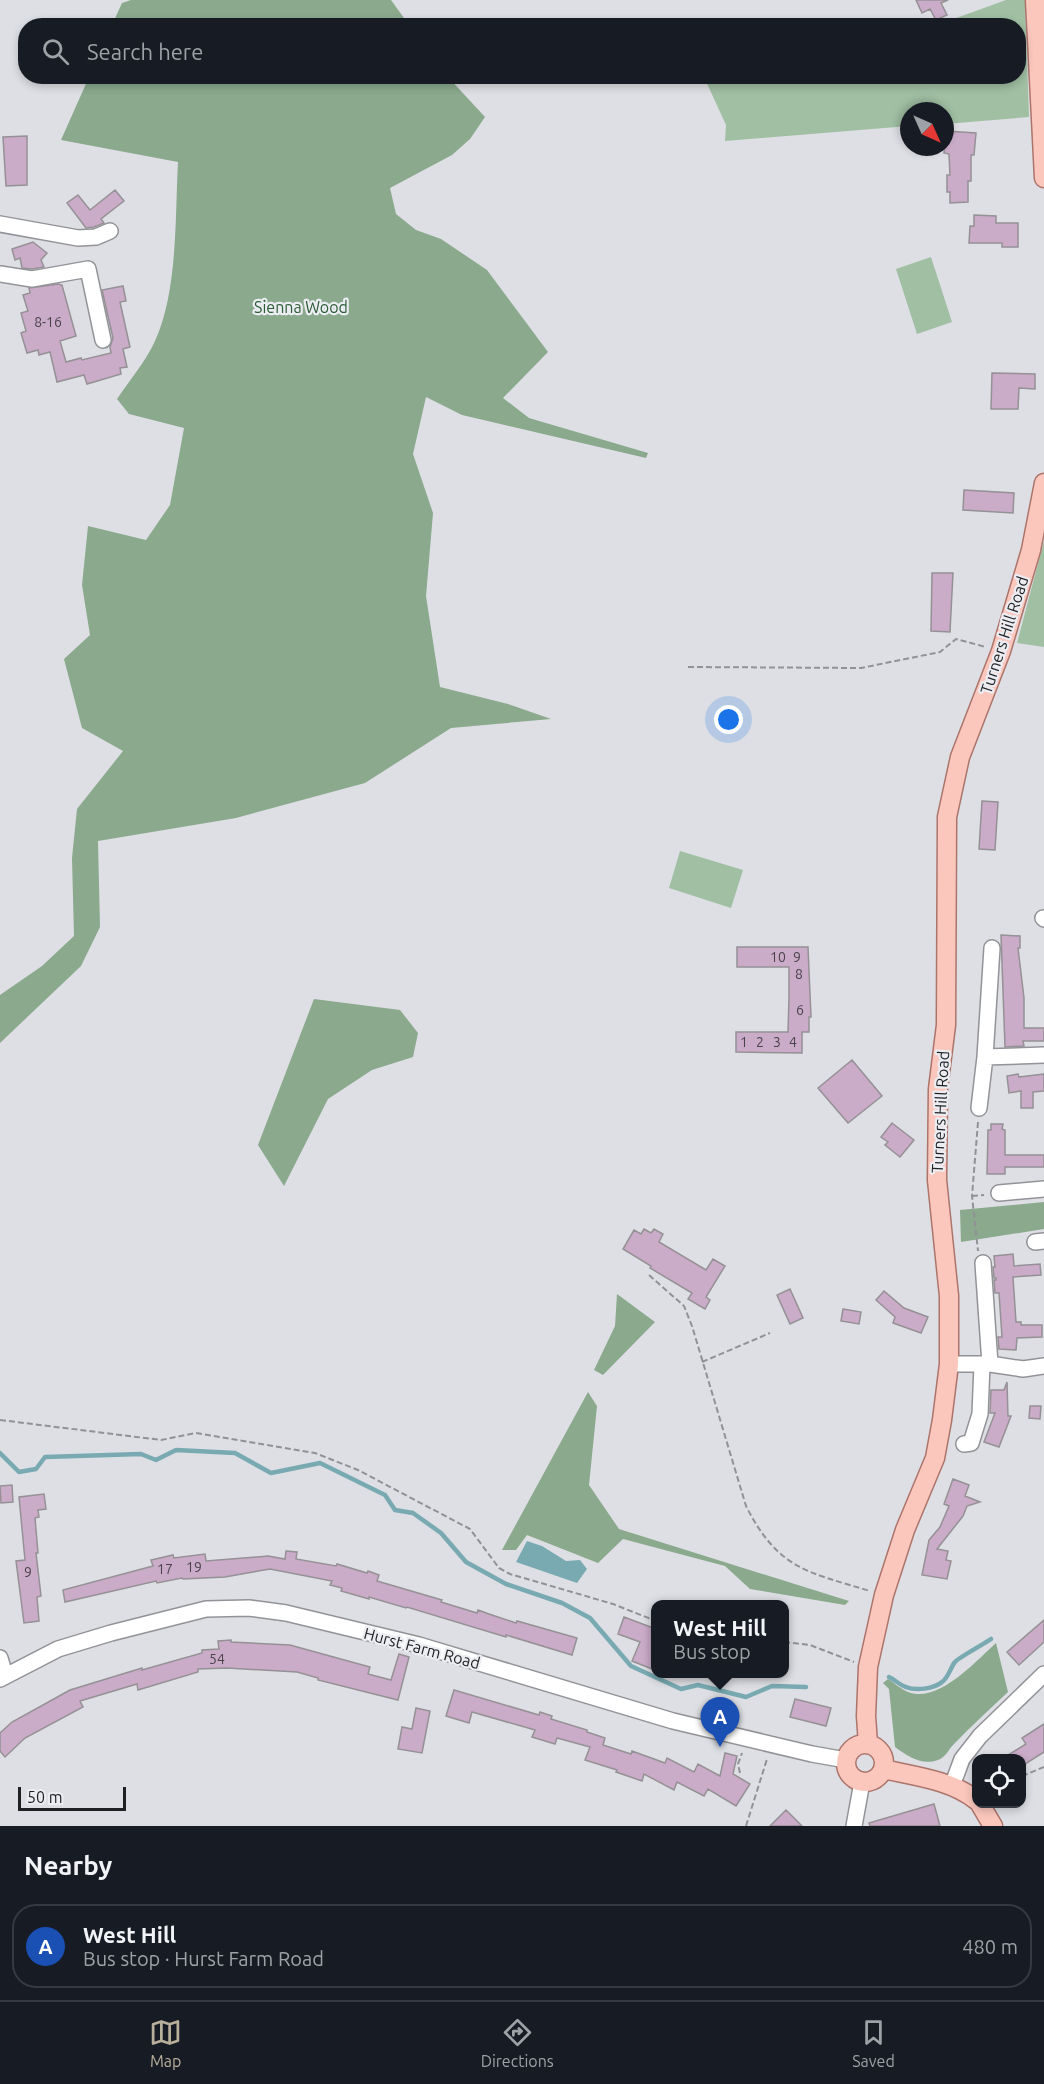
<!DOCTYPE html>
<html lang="en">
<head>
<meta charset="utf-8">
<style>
	:root { --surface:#171b24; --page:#242831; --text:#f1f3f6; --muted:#9ea1a6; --line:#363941; --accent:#b8af9b }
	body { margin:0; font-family:Ubuntu,sans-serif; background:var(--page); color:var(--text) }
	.controls { position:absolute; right:18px; bottom:18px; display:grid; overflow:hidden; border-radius:12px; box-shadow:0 3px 9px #0003 }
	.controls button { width:54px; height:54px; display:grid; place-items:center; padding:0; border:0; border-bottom:2px solid var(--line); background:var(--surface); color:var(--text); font:30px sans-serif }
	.compass { position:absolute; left:900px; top:102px; width:54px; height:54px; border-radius:50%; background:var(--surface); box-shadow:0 3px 9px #0003; rotate:135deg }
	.scale { position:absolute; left:18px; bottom:15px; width:108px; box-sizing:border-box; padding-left:6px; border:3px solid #1f2021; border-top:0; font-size:16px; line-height:21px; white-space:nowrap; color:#1f2021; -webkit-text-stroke:4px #ebedf2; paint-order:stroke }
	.you { position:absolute; left:729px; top:720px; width:21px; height:21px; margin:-15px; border:4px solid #fff; border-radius:50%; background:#1a73e8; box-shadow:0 0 0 9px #1a73e833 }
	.badge { display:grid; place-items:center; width:39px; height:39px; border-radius:50%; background:var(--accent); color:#fff; font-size:20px; font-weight:700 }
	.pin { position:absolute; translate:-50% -50px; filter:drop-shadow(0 2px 3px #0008) }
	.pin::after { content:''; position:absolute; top:32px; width:21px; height:18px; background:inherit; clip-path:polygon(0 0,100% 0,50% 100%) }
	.popup { position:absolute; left:651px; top:1600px; width:138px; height:78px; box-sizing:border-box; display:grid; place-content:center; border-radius:12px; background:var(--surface); filter:drop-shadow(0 2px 4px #0005); font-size:20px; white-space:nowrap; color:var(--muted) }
	.popup b { font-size:22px; color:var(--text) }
	.popup::after { content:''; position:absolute; left:50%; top:100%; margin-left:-12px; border:12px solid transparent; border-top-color:var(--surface) }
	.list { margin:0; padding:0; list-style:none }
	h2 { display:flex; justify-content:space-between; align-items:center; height:78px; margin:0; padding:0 24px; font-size:26px }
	h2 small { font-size:20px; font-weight:400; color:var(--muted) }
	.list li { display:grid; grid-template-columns:39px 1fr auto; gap:18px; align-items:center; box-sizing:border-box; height:84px; margin:0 12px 12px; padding:0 12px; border:2px solid var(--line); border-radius:24px }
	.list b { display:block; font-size:22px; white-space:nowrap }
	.list p { margin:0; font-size:20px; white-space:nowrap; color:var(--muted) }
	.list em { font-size:20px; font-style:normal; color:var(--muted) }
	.icon { flex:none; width:33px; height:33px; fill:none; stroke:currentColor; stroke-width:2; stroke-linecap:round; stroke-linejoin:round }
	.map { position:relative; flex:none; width:1044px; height:1826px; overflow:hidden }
	.search { position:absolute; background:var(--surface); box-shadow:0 3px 9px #0003; left:18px; right:18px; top:18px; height:66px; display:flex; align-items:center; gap:15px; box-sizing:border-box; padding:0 21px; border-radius:24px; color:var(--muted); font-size:22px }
	.sheet { height:174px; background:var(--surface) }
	nav { display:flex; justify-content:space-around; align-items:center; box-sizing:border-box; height:84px; border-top:2px solid var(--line); background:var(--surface); font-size:16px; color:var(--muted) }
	nav a { display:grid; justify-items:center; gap:3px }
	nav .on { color:var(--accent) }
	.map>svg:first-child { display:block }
</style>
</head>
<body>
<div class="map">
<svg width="1044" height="1826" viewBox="0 0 1044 1826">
	<rect width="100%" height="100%" fill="#dedfe4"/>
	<path fill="#a0bfa3" d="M 1006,0 L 1025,0 L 1029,117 L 945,124 L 945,111 L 909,111 L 909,126 L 725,141 L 726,125 L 704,77 L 790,80 L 800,76 L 1018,76 L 1018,26 L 937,25 Z
		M 931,257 L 952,322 L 917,334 L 896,269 Z
		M 1044,541 L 1044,647 L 1017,643 Z
		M 680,851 L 743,870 L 731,908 L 669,888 Z"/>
	<path fill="#8aa98d" d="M 131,0 L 391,0 L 409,25 L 112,25 L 122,3 Z
		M 89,77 L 448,77 L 485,117 L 470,139 L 452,155 L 390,188 L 396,214 L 416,230 L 441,239 L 487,270 L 548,352 L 503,398 L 529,418 L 648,453 L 646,458 L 462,415 L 426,397 L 413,454 L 433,513 L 426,596 L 440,687 L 508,704 L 551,719 L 451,728 L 365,783 L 236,818 L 98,841 L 100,927 L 81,966 L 0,1043 L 0,995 L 42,966 L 74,936 L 72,858 L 77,809 L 123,751 L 82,728 L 64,659 L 90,635 L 82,585 L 88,526 L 146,540 L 170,505 L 184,428 L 129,414 L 117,399 C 129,381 146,361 155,341 C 178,291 175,217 178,162 L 61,140 Z
		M 314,999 L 400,1010 L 418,1033 L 413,1057 L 372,1070 L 328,1099 L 284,1186 L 258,1145 Z
		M 1044,1202 L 1044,1229 L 961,1242 L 960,1210 Z
		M 617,1294 L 655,1322 L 603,1375 L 594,1370 L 615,1326 Z
		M 588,1392 L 597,1406 L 589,1485 L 619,1529 L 849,1601 L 845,1605 L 750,1589 L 725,1566 L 623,1539 L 598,1563 L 527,1535 L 516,1550 L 502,1550 Z
		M 996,1643 L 1008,1692 C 990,1709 971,1726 954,1744 C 948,1750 946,1757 938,1760 C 922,1766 907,1756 895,1747 L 889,1689 L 883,1683 L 888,1679 C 894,1683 901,1689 908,1692 C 938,1704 976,1661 996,1643 Z"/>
	<path fill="#79aab2" d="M 527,1541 L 542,1546 L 566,1561 L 580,1560 L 587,1569 L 577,1583 L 516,1562 Z"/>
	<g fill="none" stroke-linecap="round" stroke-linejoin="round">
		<path stroke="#79aab2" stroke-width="4.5" d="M 0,1453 L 19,1472 L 36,1469 L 45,1457 L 141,1454 L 156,1460 L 176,1450 L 235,1453 L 271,1473 L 320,1463 L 385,1495 L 395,1510 L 413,1513 L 441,1533 L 466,1562 L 506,1584 L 562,1603 L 590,1618 L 631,1666 L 681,1689 L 698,1685 L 746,1697 L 772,1686 L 806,1687
			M 889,1677 C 895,1680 900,1685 906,1687 C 915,1691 934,1689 942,1682 C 949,1677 950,1668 955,1662 C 958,1658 984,1644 991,1639"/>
	</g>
	<path fill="#caabc8" stroke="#959195" stroke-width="1.5" d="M 916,0 L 948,0 L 941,3 L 947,15 L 936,20 L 930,9 L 922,13 Z
		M 946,131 L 976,133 L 974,155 L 971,155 L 971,181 L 968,181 L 968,202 L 950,203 L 950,192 L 947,192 L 947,175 L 950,175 L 949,154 L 944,153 Z
		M 27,136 L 27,185 L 6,186 L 3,137 Z
		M 115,190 L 124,201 L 101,219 L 104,223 L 94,227 L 86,228 L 67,203 L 78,195 L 90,210 Z
		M 974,215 L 996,216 L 996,223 L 1018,223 L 1018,247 L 1002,247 L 1002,243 L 969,243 L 970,226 L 974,226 Z
		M 33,242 L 47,253 L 41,260 L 44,267 L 32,269 L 22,268 L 20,258 L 15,260 L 12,249 Z
		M 58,284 L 62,285 L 76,336 L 60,341 L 66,362 L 81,358 L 82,360 L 111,353 L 110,347 L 113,338 L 102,290 L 123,286 L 126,301 L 120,302 L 130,347 L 123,349 L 127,367 L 120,368 L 121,374 L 87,384 L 84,375 L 57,382 L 50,352 L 39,355 L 38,350 L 27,353 L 21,333 L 26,331 L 21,313 L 28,311 L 23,295 L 30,293 L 29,288 Z
		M 992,373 L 1035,374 L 1035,389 L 1019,388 L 1018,409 L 991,409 Z
		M 964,490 L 1014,493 L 1013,513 L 963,510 Z
		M 932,573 L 953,573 L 950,632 L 931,631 Z
		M 982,801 L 998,802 L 995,850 L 979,849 Z
		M 1001,935 L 1020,936 L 1020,948 L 1018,948 L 1024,998 L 1024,1028 L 1044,1028 L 1044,1041 L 1023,1041 L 1024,1046 L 1005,1047 Z
		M 737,947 L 808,947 L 811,1017 L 809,1017 L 809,1032 L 802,1032 L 802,1053 L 736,1052 L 736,1032 L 788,1032 L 789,997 L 789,967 L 737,967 Z
		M 852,1060 L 882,1096 L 848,1123 L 818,1088 Z
		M 1018,1074 L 1019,1077 L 1044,1074 L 1044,1091 L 1033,1092 L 1033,1108 L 1021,1108 L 1021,1091 L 1009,1093 L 1007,1076 Z
		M 892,1123 L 914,1140 L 900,1157 L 885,1145 L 888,1142 L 881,1137 Z
		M 991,1124 L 1003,1124 L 1002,1129 L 1005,1130 L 1005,1155 L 1044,1155 L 1044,1167 L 1005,1167 L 1005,1174 L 987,1174 L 988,1130 L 991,1130 Z
		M 644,1229 L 651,1233 L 654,1229 L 663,1234 L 659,1242 L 706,1270 L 713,1259 L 725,1266 L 706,1297 L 710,1300 L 705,1309 L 688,1299 L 692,1293 L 650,1268 L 651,1266 L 623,1249 L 634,1230 L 641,1234 Z
		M 1013,1254 L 1014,1266 L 1040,1264 L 1041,1275 L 1013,1277 L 1016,1322 L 1021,1322 L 1021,1325 L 1042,1325 L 1042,1337 L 1017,1338 L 1016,1350 L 999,1349 L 998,1337 L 1002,1337 L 999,1293 L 995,1293 L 994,1280 L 996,1280 L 996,1278 L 994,1278 L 993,1267 L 995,1267 L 994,1256 Z
		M 790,1289 L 803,1318 L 790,1324 L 777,1295 Z
		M 884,1291 L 904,1308 L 928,1317 L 921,1333 L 893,1323 L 895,1317 L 876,1300 Z
		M 843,1309 L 861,1312 L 859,1324 L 841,1321 Z
		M 1007,1382 L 1008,1416 L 1011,1416 L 999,1447 L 984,1442 L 995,1413 L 990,1413 L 991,1390 L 1004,1390 Z
		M 1030,1406 L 1041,1406 L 1040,1419 L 1029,1418 Z
		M 953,1479 L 969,1485 L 965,1496 L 980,1502 L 967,1506 L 963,1516 L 937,1549 L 948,1551 L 946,1560 L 951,1561 L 947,1579 L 922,1575 L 929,1540 L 940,1527 L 949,1506 L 944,1504 Z
		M 12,1485 L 13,1502 L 1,1503 L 0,1486 Z
		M 44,1494 L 46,1509 L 38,1510 L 39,1517 L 35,1518 L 38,1553 L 36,1553 L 41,1596 L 37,1597 L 39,1621 L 24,1623 L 16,1561 L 25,1560 L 19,1497 Z
		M 286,1551 L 297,1552 L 296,1559 L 336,1566 L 337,1564 L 367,1573 L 368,1571 L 379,1575 L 377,1581 L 442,1600 L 441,1602 L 477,1613 L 478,1610 L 489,1614 L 516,1623 L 517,1621 L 577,1638 L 572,1655 L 506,1635 L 506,1637 L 407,1607 L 406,1608 L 369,1597 L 369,1599 L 341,1591 L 342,1588 L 330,1585 L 332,1581 L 270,1569 L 225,1577 L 183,1579 L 182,1578 L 157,1583 L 156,1581 L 65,1602 L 63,1590 L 153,1566 L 151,1560 L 173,1555 L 174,1558 L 205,1554 L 206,1561 L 268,1556 L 285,1559 Z
		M 624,1617 L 656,1629 L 656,1659 L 652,1669 L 632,1661 L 640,1642 L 618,1634 Z
		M 1044,1620 L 1044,1642 L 1019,1665 L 1007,1652 Z
		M 231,1640 L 231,1642 L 290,1645 L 370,1667 L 368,1674 L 391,1680 L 399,1654 L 409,1657 L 398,1700 L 318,1680 L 318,1678 L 297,1672 L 227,1668 L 198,1669 L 198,1672 L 138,1690 L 137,1684 L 80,1701 L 83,1707 L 25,1738 L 5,1757 L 0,1751 L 0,1733 L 12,1722 L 70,1690 L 142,1668 L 142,1670 L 202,1653 L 202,1650 L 219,1649 L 218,1641 Z
		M 454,1690 L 539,1715 L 540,1712 L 552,1716 L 551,1719 L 587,1730 L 587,1732 L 605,1738 L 603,1745 L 631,1754 L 632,1751 L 665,1763 L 667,1758 L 694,1772 L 698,1764 L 720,1776 L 725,1753 L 737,1756 L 733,1774 L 750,1784 L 736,1806 L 708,1789 L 704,1796 L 677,1782 L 674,1790 L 644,1774 L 642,1781 L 616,1772 L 617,1770 L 585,1760 L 590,1747 L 557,1738 L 555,1744 L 532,1737 L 535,1730 L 472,1712 L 469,1723 L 446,1716 Z
		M 795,1699 L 831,1708 L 826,1726 L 790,1717 Z
		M 416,1708 L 430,1711 L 422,1753 L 398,1749 L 402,1727 L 412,1729 Z
		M 1044,1724 L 1044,1752 L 1022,1766 L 1022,1758 L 1003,1758 L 1026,1744 L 1022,1738 Z
		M 934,1804 L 940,1826 L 870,1826 L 869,1823 Z
		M 786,1810 L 802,1826 L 770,1826 Z"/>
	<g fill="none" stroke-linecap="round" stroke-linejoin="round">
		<defs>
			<path id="minor" d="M 0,224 L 78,238 L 96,237 L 110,231
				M 0,274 L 32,279 L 88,269 L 103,340
				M 1043,918 L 1044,919
				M 985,1057 L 1044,1055
				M 979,1108 L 985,1057 L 992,948
				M 999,1193 L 1044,1189
				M 1035,1242 L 1044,1241
				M 983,1263 L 990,1364
				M 949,1364 L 990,1364 L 1023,1369 L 1044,1366
				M 964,1444 L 971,1443 L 980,1414 L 982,1365
				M 0,1658 L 5,1675
				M 0,1679 L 58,1649 L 111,1633 L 206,1609 L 249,1608 L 286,1613 L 419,1645 L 673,1721 L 812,1754 L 846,1760
				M 952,1786 L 962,1759 L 980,1736 L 1044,1674
				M 854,1826 L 862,1782"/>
			<path id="major" d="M 1035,0 L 1044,178
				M 868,1744 L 866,1716 L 868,1667 L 884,1595 L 905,1530 L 935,1458 L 942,1420 L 949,1364 L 949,1296 L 937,1180 L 938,1089 L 946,1025 L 947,817 L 960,757 L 1001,651 L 1031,550 L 1044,483
				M846 1763a19 19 0 1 1 38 0a19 19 0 1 1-38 0Z
				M 883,1769 C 914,1776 951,1780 976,1800
				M 980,1804 L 993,1826"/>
		</defs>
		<use href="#minor" stroke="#929398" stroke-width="18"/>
		<use href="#major" stroke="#ac746a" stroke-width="21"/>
		<path stroke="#919295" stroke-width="2" stroke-dasharray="6 3" stroke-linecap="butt" d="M 688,667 L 861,668 L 940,652 L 956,639 L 986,647
			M 978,1122 L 972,1196 L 978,1251
			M 972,1196 L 984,1195
			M 649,1275 L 684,1306 L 692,1326 L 746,1506 C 778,1569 807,1572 870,1591
			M 702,1362 L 770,1333
			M 0,1420 L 161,1440 L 196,1433 L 315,1453 L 358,1470 L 470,1529 L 499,1568 L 510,1574 L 613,1604 L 656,1621
			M 784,1642 L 810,1645 L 854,1662
			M 740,1773 L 738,1764 L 742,1753
			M 1022,1776 L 1044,1767
			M 746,1826 L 767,1759"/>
		<use href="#minor" stroke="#fff" stroke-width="15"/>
		<use href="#major" stroke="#fbc7bd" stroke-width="18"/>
	</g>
	<g text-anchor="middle" stroke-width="4.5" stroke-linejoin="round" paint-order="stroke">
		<g font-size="14" fill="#4a434b">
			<text x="48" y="327">8-16</text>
			<text x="778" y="962">10</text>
			<text x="797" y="962">9</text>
			<text x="799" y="979">8</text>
			<text x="800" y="1015">6</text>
			<text x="744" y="1047">1</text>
			<text x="760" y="1047">2</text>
			<text x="777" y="1047">3</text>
			<text x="793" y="1047">4</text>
			<text x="194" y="1572">19</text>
			<text x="165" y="1574">17</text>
			<text x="28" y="1577">9</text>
			<text x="217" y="1664">54</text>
		</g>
		<g font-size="16" fill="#2c5c34" stroke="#ebedf2">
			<text x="301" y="313">Sienna Wood</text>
		</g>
		<g font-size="16" fill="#1f2021" stroke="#ebedf2">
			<text transform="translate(1004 635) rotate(-72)" y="6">Turners Hill Road</text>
			<text transform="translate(940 1112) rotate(-87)" y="6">Turners Hill Road</text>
			<text transform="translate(422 1648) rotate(15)" y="6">Hurst Farm Road</text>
		</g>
	</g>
</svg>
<div class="controls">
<button><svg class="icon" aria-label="locate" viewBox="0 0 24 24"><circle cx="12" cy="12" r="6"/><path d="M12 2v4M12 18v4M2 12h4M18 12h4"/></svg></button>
</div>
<svg class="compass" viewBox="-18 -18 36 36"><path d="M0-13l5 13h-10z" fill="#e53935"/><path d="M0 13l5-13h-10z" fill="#9ea1a6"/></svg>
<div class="scale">50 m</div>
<div class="you"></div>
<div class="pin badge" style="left:720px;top:1747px;background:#1a4fb4">A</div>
<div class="popup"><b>West Hill</b>Bus stop</div>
<div class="search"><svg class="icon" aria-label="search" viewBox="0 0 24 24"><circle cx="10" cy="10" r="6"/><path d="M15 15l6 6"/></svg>Search here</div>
</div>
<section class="sheet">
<h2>Nearby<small></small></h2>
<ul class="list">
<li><span class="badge" style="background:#1a4fb4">A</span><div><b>West Hill</b><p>Bus stop · Hurst Farm Road</p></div><em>480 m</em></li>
</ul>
</section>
<nav>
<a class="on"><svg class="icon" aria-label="map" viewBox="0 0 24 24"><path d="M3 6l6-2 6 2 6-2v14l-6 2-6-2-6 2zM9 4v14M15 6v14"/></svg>Map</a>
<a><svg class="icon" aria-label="directions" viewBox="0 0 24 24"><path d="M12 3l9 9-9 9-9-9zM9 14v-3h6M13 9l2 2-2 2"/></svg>Directions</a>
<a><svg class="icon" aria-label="saved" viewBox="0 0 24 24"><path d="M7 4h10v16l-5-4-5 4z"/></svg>Saved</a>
</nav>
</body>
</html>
